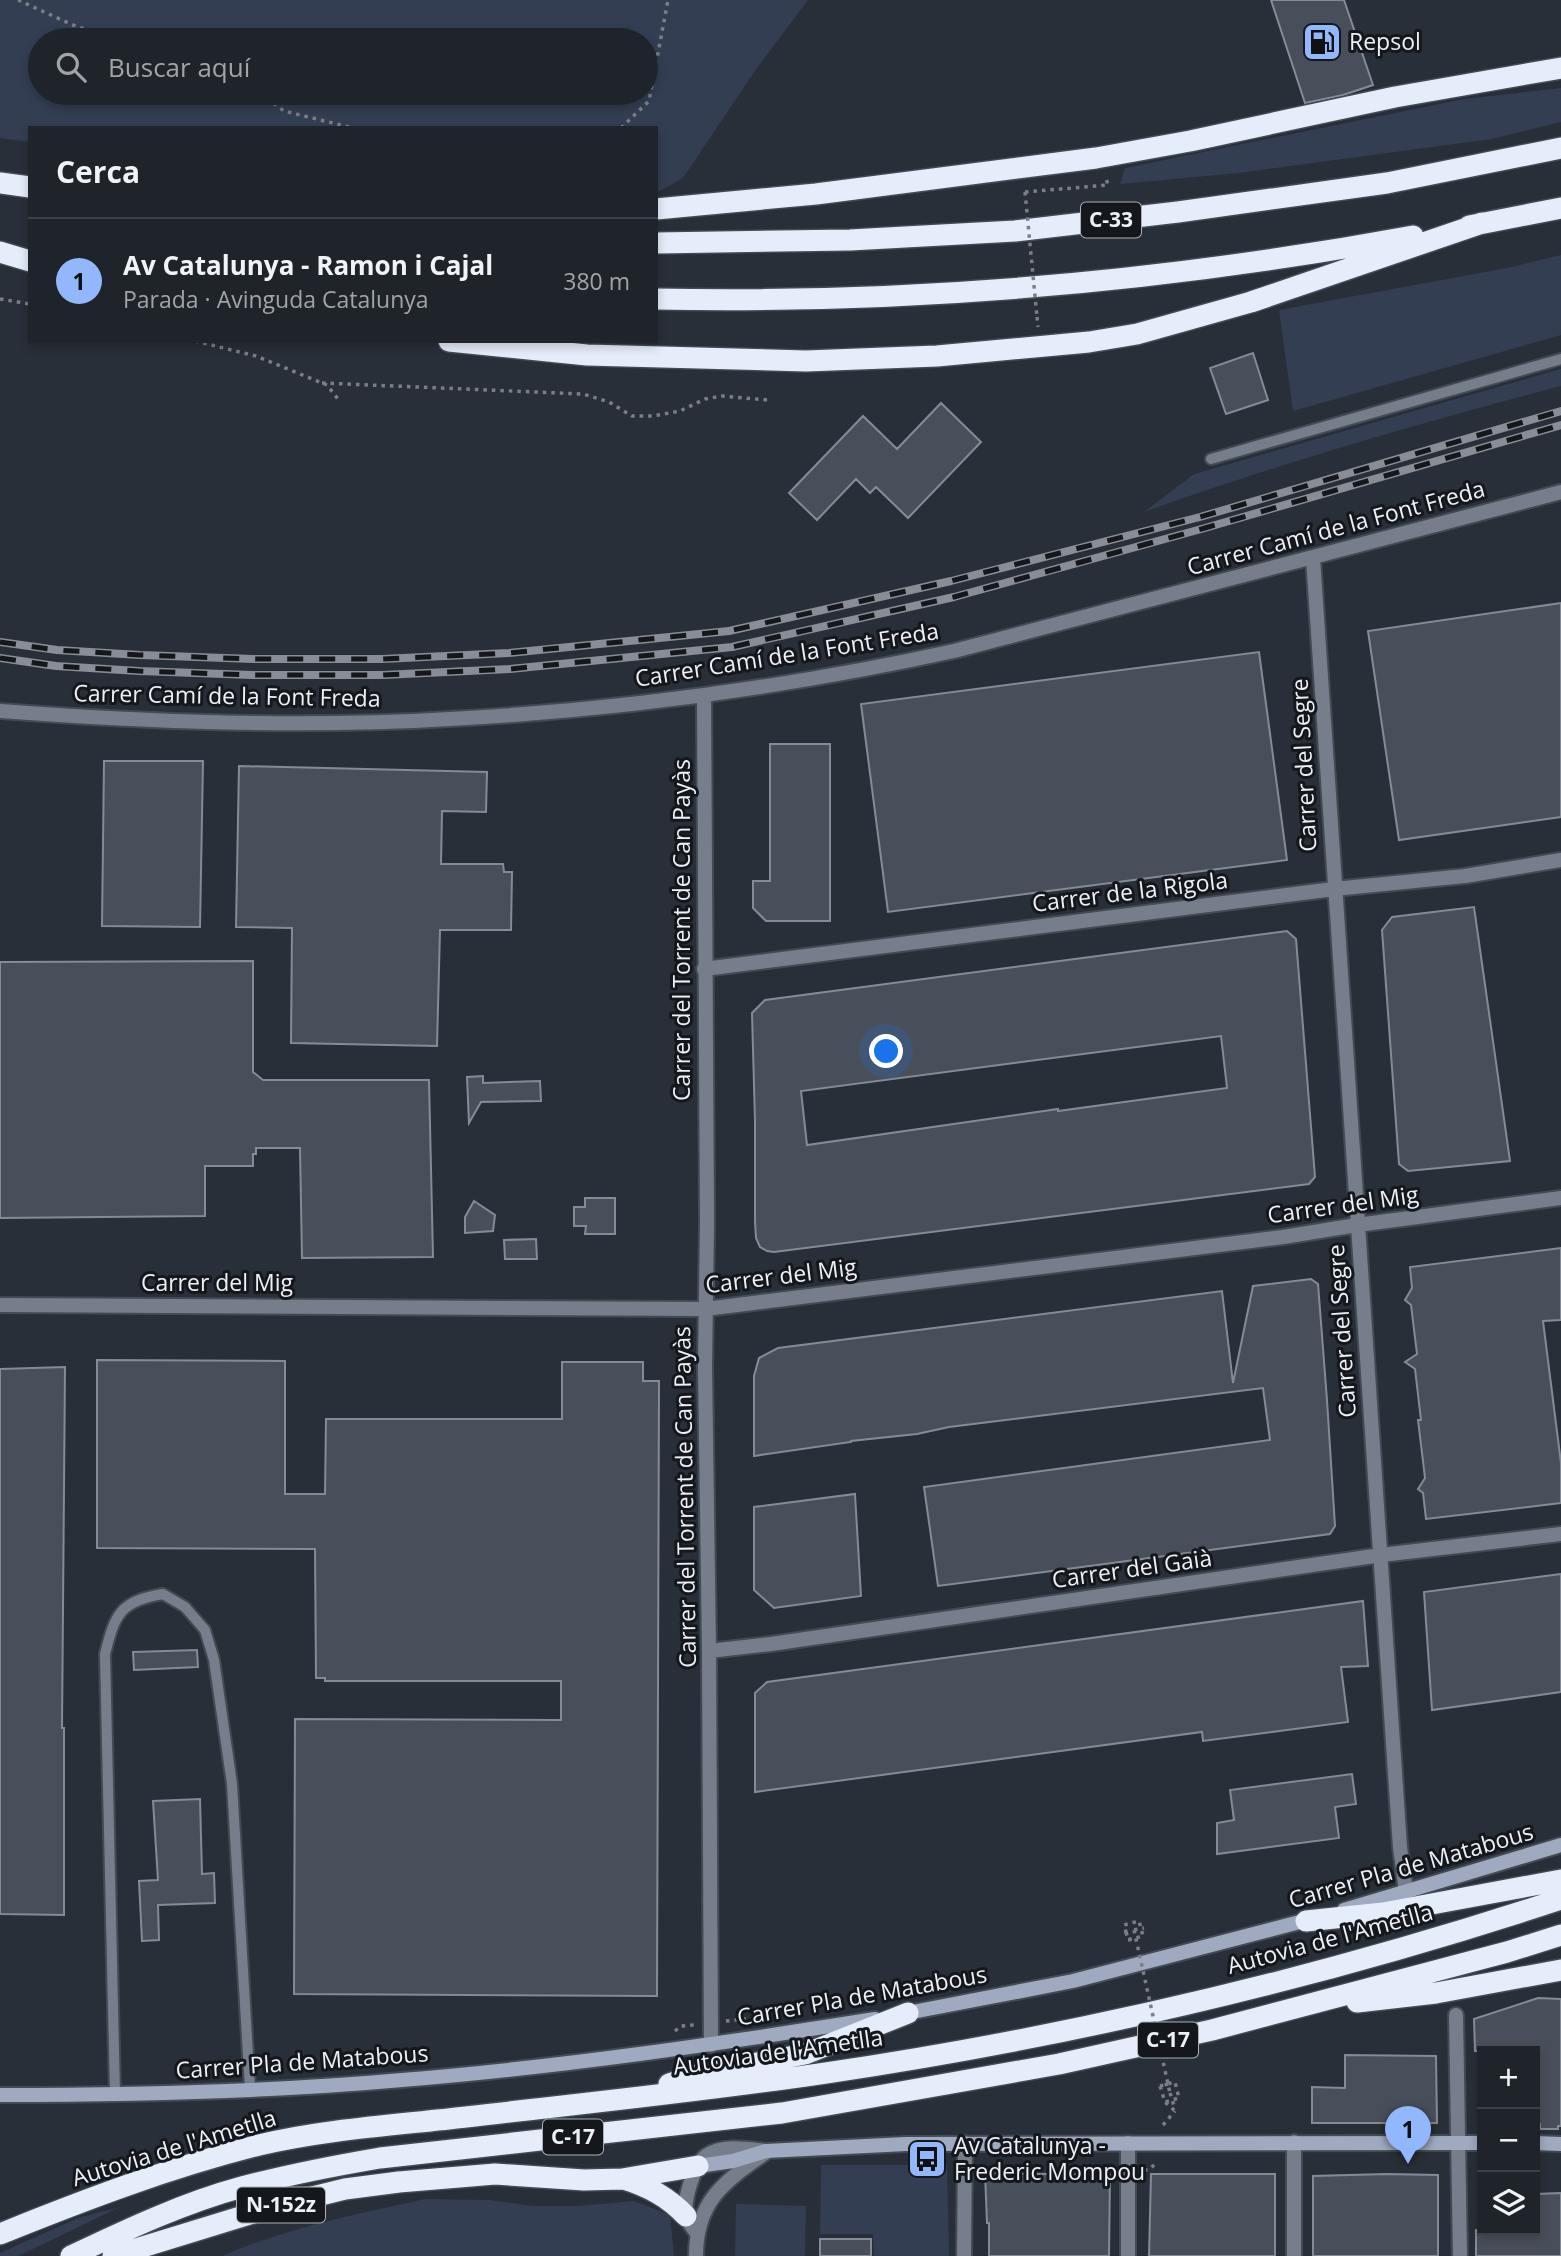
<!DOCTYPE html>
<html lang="es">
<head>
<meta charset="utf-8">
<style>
	:root { --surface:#1f232a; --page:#272b32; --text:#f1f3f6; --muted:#a1a4a8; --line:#3c4047; --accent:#93b7fd }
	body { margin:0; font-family:"Open Sans",sans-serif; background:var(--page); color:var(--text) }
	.controls { position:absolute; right:21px; bottom:21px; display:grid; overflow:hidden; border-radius:0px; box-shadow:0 4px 10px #0003 }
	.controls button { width:63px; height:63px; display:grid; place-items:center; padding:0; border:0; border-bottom:2px solid var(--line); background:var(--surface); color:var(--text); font:35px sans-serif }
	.you { position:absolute; left:887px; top:1052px; width:24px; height:24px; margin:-18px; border:5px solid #fff; border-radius:50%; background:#1a73e8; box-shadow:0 0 0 10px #1a73e833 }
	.badge { display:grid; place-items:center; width:46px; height:46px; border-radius:50%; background:var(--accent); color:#111; font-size:23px; font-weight:700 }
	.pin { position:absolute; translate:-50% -58px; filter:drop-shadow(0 2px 4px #0008) }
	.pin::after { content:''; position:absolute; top:37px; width:24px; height:21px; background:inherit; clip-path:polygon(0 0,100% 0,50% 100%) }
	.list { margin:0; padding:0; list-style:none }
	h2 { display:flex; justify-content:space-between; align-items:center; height:91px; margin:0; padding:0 28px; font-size:30px }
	h2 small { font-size:23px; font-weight:400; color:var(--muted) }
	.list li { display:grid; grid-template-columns:46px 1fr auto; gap:21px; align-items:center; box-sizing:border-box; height:126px; padding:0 28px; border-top:2px solid var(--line) }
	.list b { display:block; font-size:26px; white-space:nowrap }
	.list p { margin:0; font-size:23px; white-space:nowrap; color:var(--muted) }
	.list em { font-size:23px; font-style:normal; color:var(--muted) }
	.icon { flex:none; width:38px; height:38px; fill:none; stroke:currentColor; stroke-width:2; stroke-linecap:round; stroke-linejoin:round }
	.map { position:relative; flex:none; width:1561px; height:2256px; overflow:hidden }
	.search { position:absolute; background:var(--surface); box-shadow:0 4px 10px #0003; left:28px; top:28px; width:630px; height:77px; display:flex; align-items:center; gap:18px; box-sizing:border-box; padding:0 24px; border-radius:38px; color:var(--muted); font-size:26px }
	.panel { position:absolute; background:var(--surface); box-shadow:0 4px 10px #0003; left:28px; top:126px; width:630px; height:217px; border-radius:0px }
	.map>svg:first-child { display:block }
</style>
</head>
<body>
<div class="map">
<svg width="1561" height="2256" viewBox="0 0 1561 2256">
	<rect width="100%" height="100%" fill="#292f38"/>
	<path fill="#333e53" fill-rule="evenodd" d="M 0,0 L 808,0 L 754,72 L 683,178 L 656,193 L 656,128 L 30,128 L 30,142 L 0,138 ZM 40,40 L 646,40 L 646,93 L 40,93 Z
		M 1561,88 L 1561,122 L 1492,139 L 1239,173 L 1120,184 L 1125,168 L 1464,99 Z
		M 1561,255 L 1561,335 L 1293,411 L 1279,310 L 1507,268 Z
		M 1561,369 L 1561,386 C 1420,423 1281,463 1144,512 L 1194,474 Z
		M 821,2165 L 947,2165 L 949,2256 L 874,2256 L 873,2234 L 820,2234 Z
		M 425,2199 L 489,2200 L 533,2206 L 577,2206 L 634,2201 L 670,2215 L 674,2256 L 222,2256 C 286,2228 357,2214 425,2199 Z
		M 736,2204 L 806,2206 L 805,2256 L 735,2256 Z
		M 120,2207 L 18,2256 L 0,2256 L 0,2253 L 78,2218 Z"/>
	<path fill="#494f5a" stroke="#848b96" stroke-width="2" fill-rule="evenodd" d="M 1271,0 L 1344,0 L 1373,85 L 1343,95 L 1305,103 Z
		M 1253,353 L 1268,400 L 1226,414 L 1210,368 Z
		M 941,403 L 981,442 L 908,518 L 876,487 L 870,493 L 856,479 L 817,520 L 789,493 L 863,416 L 897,449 Z
		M 1561,603 L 1561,817 L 1399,840 L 1368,631 Z
		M 1259,652 L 1287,860 L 888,912 L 861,704 Z
		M 770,744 L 830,744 L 830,921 L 766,921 L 753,908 L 753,881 L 770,881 Z
		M 104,761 L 203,761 L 200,927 L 102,926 Z
		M 239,766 L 487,772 L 486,812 L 442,811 L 441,864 L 503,864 L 504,872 L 512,872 L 511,930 L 440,930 L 437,1046 L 291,1043 L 292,928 L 236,927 Z
		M 1474,907 L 1510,1161 L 1408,1171 L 1399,1164 L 1382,930 L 1392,917 Z
		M 1287,931 L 1296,939 L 1315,1177 L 1309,1184 L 774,1252 L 767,1251 L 760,1247 L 756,1238 L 755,1222 L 755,1121 L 752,1013 L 765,1000 ZM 1221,1036 L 1227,1088 L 1058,1111 L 1058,1109 L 807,1145 L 801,1091 Z
		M 253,961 L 253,1072 L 263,1080 L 429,1080 L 433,1257 L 302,1258 L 300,1148 L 256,1148 L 256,1154 L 253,1154 L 253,1166 L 205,1166 L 205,1216 L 0,1218 L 0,962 Z
		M 483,1076 L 483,1083 L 540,1081 L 541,1101 L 481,1102 L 469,1123 L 467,1077 Z
		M 585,1198 L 615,1198 L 615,1234 L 585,1234 L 586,1226 L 574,1226 L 574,1207 L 585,1207 Z
		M 474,1201 L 495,1215 L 493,1231 L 465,1233 L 465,1217 Z
		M 536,1239 L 537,1259 L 505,1259 L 504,1240 Z
		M 1561,1248 L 1561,1320 L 1543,1321 L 1561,1463 L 1561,1503 L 1426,1519 L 1423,1493 L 1418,1489 L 1425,1478 L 1418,1420 L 1421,1420 L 1415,1369 L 1405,1362 L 1417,1354 L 1411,1305 L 1405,1300 L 1412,1288 L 1410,1267 Z
		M 1311,1279 L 1318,1284 L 1327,1400 L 1335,1526 L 1330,1534 L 938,1586 L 924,1487 L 1270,1440 L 1263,1388 L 949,1427 L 917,1434 L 851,1441 L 851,1442 L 754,1456 L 754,1376 L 759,1358 L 778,1348 L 1222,1291 L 1233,1383 L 1253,1286 Z
		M 97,1360 L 285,1361 L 285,1494 L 325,1494 L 326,1419 L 562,1419 L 562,1362 L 643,1362 L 643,1381 L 659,1381 L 657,1996 L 294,1994 L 295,1719 L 561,1720 L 561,1681 L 325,1681 L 325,1678 L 316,1678 L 315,1549 L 97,1548 Z
		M 65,1367 L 62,1728 L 64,1728 L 64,1915 L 0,1914 L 0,1369 Z
		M 855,1494 L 861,1596 L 774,1608 L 754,1590 L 754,1507 Z
		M 1561,1574 L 1561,1692 L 1432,1710 L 1424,1592 Z
		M 1363,1601 L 1368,1666 L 1341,1667 L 1348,1722 L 1203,1741 L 1202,1732 L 755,1792 L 755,1693 L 767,1682 Z
		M 197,1650 L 198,1667 L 134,1670 L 133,1652 Z
		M 1352,1774 L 1356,1804 L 1335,1807 L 1339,1838 L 1217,1854 L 1217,1823 L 1234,1820 L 1230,1790 Z
		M 200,1799 L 202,1874 L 214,1873 L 215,1903 L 158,1905 L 159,1940 L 142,1941 L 139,1881 L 158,1880 L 153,1801 Z
		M 1538,1998 L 1561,1999 L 1561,2126 L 1558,2126 L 1558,2129 L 1540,2129 L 1540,2124 L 1535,2124 L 1535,2051 L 1475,2051 L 1474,2019 Z
		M 1345,2055 L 1436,2056 L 1437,2123 L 1312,2123 L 1312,2087 L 1345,2088 Z
		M 985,2173 L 1110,2175 L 1109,2256 L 989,2256 L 989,2223 L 987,2223 Z
		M 1151,2174 L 1275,2174 L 1275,2256 L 1149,2256 Z
		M 1387,2174 L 1438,2175 L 1438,2256 L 1313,2256 L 1313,2176 Z
		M 1561,2193 L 1561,2256 L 1476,2256 L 1476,2230 L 1535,2230 L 1535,2194 Z
		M 820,2239 L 871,2239 L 871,2256 L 820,2256 Z"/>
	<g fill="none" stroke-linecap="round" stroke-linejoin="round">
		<defs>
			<path id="lane" d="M 1211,459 L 1561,359
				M 115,2095 L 105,1654 C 115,1614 120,1601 163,1594 L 185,1607 L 205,1630 L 214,1660 L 232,1784 L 250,2089"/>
			<path id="street" d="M 1313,558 L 1400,1847 L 1406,1892
				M 704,696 L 707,1223 L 705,1367 L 709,1651 L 711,2045
				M 0,711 C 150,722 300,728 450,719 C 620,710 789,687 954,651 L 1561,492
				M 704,969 L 1334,889 L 1465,876 L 1561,860
				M 0,1305 L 705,1309 L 1283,1237 L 1357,1225 L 1561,1198
				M 709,1651 L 771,1644 L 1381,1555 L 1561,1534
				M 1456,2015 L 1460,2256
				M 1294,2142 L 1294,2256
				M 696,2232 C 693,2228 689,2223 687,2218 C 682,2203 693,2166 706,2156 C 723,2144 748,2149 766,2151
				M 696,2256 C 696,2201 724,2182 765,2153
				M 964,2256 L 965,2143
				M 1128,2256 L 1128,2143"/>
			<path id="secondary" d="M 1344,1910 L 1561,1845
				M 902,2014 L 1073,1981 L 1315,1918
				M 0,2095 C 134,2095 268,2092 402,2080 C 561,2067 718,2044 875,2019
				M 1535,2143 L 1561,2144
				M 698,2166 L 733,2161 L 766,2151 L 906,2144 L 1482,2143"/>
			<path id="highway" d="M 0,183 L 30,187
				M 656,209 L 816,194 L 1096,158 L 1190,141 L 1395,97 L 1561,68
				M 1469,226 L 1561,208
				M 656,243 L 850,240 L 1015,231 L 1178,212 L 1387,183 L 1561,148
				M 0,252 L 30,261
				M 656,299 C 910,304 1164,282 1413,236
				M 449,341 L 587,355 L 806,361 L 937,356 L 1089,342 L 1137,334 L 1251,302 L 1482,223
				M 1306,1921 L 1383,1913 L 1561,1880
				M 1357,2002 L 1436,1993 L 1561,1970
				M 669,2084 L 700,2074 L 805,2054 L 908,2013
				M 624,2179 C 649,2187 668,2197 686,2216
				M 0,2234 C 84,2200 171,2167 259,2145 C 327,2129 397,2125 466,2117 C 586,2103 706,2091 826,2073 C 1075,2036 1322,1978 1561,1899
				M 71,2256 C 126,2230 183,2203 242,2187 C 287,2175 333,2166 380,2158 L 782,2113 L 1059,2064 L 1212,2030 L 1507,1952 L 1561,1935
				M 113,2256 L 276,2206 L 345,2189 L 399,2182 L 495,2174 L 584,2180 L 622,2179 L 698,2166"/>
		</defs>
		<use href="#lane" stroke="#444a53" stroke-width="14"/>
		<use href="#street" stroke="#444a53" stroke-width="18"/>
		<use href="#secondary" stroke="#444a53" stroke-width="18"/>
		<use href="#highway" stroke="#444a53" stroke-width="24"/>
		<path stroke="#7a7f87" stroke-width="3.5" stroke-dasharray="3.5 5" stroke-linecap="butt" d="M 18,0 L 73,25 L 115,40
			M 260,93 L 284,111 L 353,128
			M 621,128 L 649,101 L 668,0
			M 1025,192 L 1108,185 L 1106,178
			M 0,299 L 30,304
			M 1037,317 L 1038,327
			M 195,341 L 256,356 L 327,385 L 338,399
			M 322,383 L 583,394 L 609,402 L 632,416 L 653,416 L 680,411 L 705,399 L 722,396 L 768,400
			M 1134,1930 L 1144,1928
			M 1126,1932 L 1128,1940 L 1135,1938
			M 726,2021 L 746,2019
			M 675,2031 L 681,2026 L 694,2025
			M 1168,2084 L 1160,2086 L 1165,2102 L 1175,2111
			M 1170,2093 L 1175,2109
			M 1163,2125 L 1175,2111
			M 1144,2170 L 1148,2170 L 1158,2162"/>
		<use href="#lane" stroke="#777e8b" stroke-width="10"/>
		<use href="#street" stroke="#777e8b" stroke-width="14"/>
		<use href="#secondary" stroke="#9faac0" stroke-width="14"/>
		<use href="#highway" stroke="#e5ecfa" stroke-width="21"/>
		<defs>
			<path id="rail" d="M 0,642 L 57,650 L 140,655 L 253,659 L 382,659 L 509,653 L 729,631 L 951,581 L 1200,517 L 1561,411
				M 0,658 L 56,666 L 139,671 L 252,675 L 383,675 L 510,669 L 732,647 L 954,597 L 1205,528 L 1561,425"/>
		</defs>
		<use href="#rail" stroke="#898d95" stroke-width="8"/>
		<use href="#rail" stroke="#14171b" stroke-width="5" stroke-dasharray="16" stroke-linecap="butt"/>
		<path stroke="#7a7f87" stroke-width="3.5" stroke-dasharray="3.5 5" stroke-linecap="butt" d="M 1025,192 L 1037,317
			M 1134,1930 L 1170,2093
			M 1126,1932 L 1128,1940 L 1143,1936 L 1139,1921 L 1124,1925 L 1126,1932
			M 1160,2086 L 1175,2082 L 1179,2098 L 1165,2102"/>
	</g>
	<defs>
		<symbol id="fuel-square" viewBox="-11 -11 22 22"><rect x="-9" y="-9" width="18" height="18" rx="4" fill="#93b7fd" stroke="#14171b"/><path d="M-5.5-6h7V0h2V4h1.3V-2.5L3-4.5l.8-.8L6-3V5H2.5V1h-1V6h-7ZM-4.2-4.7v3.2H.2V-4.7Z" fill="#111"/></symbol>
		<symbol id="bus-square" viewBox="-11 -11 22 22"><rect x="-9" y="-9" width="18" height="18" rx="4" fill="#93b7fd" stroke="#14171b"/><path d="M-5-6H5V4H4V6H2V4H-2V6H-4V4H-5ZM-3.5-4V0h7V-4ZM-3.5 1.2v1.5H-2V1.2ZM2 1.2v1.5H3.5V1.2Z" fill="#111"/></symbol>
	</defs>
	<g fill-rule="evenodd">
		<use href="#fuel-square" x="1300" y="20" width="44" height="44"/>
		<use href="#bus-square" x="905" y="2137" width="44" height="44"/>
	</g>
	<g text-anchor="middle" stroke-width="6" stroke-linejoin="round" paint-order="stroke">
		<g fill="#14171b" stroke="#acafb5" stroke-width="2">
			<rect x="1081" y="202.5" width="60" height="35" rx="5"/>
			<rect x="1138" y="2022.5" width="60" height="35" rx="5"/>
			<rect x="543" y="2119.5" width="60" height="35" rx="5"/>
			<rect x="237" y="2187.5" width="88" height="35" rx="5"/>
		</g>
		<g font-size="21" font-weight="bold" fill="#edf0f7">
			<text x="1111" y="227">C-33</text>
			<text x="1168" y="2047">C-17</text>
			<text x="573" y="2144">C-17</text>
			<text x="281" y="2212">N-152z</text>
		</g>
		<g font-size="23" fill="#edf0f7" stroke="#14171b" text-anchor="start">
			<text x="1349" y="50">Repsol</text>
			<text x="954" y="2154">Av Catalunya -<tspan x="954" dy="26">Frederic Mompou</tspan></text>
		</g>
		<g font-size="23" fill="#edf0f7" stroke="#14171b">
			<text transform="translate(1336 528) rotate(-15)" y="8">Carrer Camí de la Font Freda</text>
			<text transform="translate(787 655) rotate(-9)" y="8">Carrer Camí de la Font Freda</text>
			<text transform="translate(227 696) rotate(1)" y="8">Carrer Camí de la Font Freda</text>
			<text transform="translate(1304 765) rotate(-93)" y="8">Carrer del Segre</text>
			<text transform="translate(1130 892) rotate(-7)" y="8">Carrer de la Rigola</text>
			<text transform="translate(682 930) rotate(-90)" y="8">Carrer del Torrent de Can Payàs</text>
			<text transform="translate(1343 1205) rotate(-8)" y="8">Carrer del Mig</text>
			<text transform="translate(781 1276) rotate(-7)" y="8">Carrer del Mig</text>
			<text x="217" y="1291">Carrer del Mig</text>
			<text transform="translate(1342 1331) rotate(-94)" y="8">Carrer del Segre</text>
			<text transform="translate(685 1497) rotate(-91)" y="8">Carrer del Torrent de Can Payàs</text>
			<text transform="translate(1132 1569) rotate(-8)" y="8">Carrer del Gaià</text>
			<text transform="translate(1411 1866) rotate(-16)" y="8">Carrer Pla de Matabous</text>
			<text transform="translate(1330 1939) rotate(-15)" y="8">Autovia de l'Ametlla</text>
			<text transform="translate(862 1996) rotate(-10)" y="8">Carrer Pla de Matabous</text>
			<text transform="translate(778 2052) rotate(-8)" y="8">Autovia de l'Ametlla</text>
			<text transform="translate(302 2062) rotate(-4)" y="8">Carrer Pla de Matabous</text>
			<text transform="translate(174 2148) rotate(-17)" y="8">Autovia de l'Ametlla</text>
		</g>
	</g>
</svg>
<div class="controls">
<button>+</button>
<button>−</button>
<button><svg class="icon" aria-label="layers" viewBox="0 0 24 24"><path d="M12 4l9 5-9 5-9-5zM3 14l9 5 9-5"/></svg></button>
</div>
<div class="you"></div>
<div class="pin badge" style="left:1408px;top:2164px">1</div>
<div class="search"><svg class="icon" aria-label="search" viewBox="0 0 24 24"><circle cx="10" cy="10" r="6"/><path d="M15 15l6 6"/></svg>Buscar aquí</div>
<section class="panel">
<h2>Cerca<small></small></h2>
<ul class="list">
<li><span class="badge">1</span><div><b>Av Catalunya - Ramon i Cajal</b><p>Parada · Avinguda Catalunya</p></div><em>380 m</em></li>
</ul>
</section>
</div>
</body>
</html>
